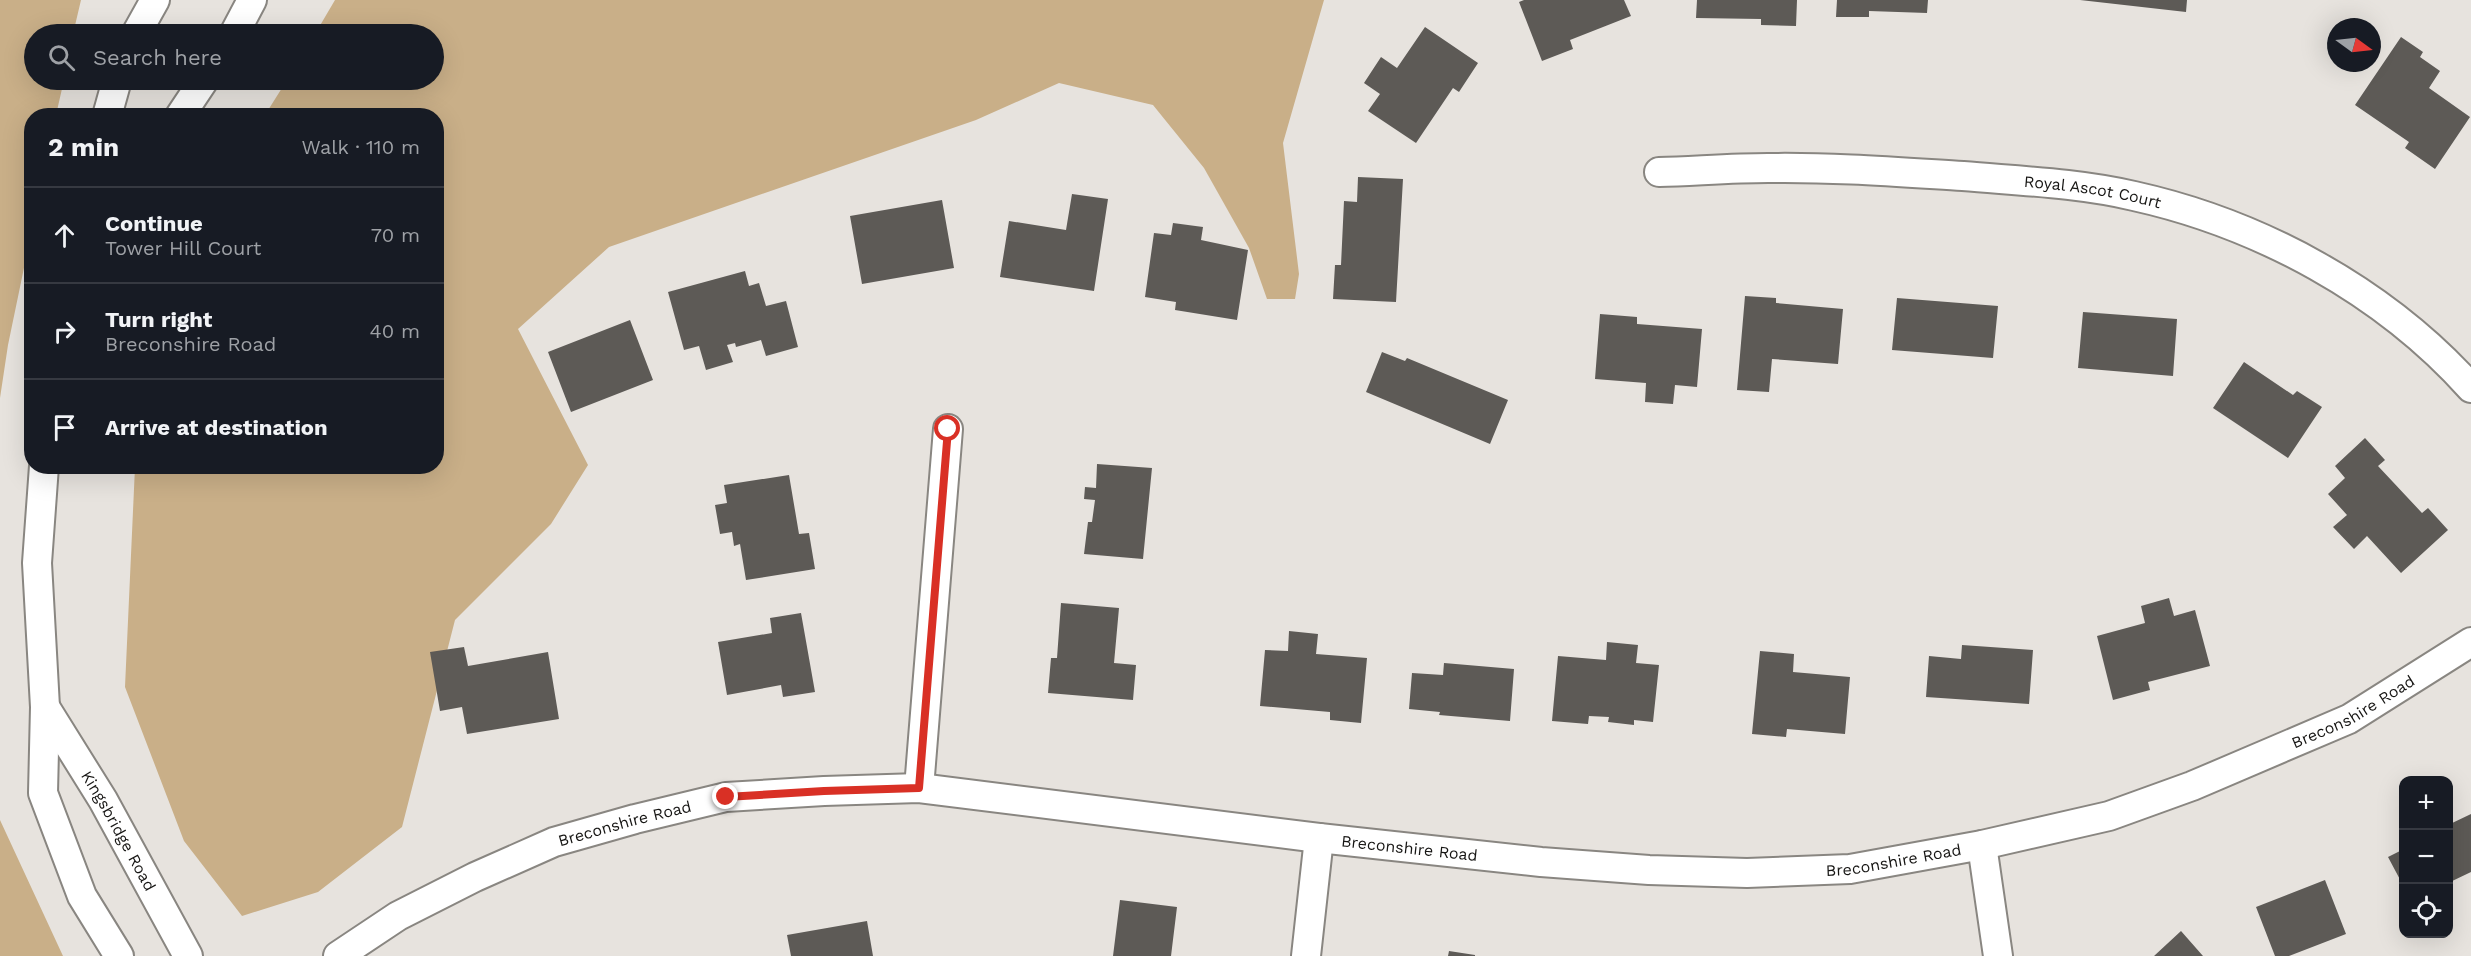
<!DOCTYPE html>
<html lang="en">
<head>
<meta charset="utf-8">
<style>
	:root { --surface:#171b24; --page:#20242c; --text:#f1f3f6; --muted:#9ea1a6; --line:#363941 }
	body { margin:0; font-family:"Work Sans",sans-serif; background:var(--page); color:var(--text) }
	.controls { position:absolute; right:18px; bottom:18px; display:grid; overflow:hidden; border-radius:12px; box-shadow:0 6px 24px #0002 }
	.controls button { width:54px; height:54px; display:grid; place-items:center; padding:0; border:0; border-bottom:2px solid var(--line); background:var(--surface); color:var(--text); font:30px sans-serif }
	.compass { position:absolute; left:2327px; top:18px; width:54px; height:54px; border-radius:50%; background:var(--surface); box-shadow:0 6px 24px #0002; rotate:105deg }
	.stop { position:absolute; width:18px; height:18px; margin:-14px; border:4px solid #d93025; border-radius:50%; background:#fff }
	.stop.end { background:#d93025; border-color:#fff; box-shadow:0 2px 6px #0008 }
	.list { margin:0; padding:0; list-style:none }
	h2 { display:flex; justify-content:space-between; align-items:center; height:78px; margin:0; padding:0 24px; font-size:26px }
	h2 small { font-size:20px; font-weight:400; color:var(--muted) }
	.list li { display:grid; grid-template-columns:39px 1fr auto; gap:18px; align-items:center; box-sizing:border-box; height:96px; padding:0 24px; border-top:2px solid var(--line) }
	.list b { display:block; font-size:22px; white-space:nowrap }
	.list p { margin:0; font-size:20px; white-space:nowrap; color:var(--muted) }
	.list em { font-size:20px; font-style:normal; color:var(--muted) }
	.icon { flex:none; width:33px; height:33px; fill:none; stroke:currentColor; stroke-width:2; stroke-linecap:round; stroke-linejoin:round }
	.map { position:relative; flex:none; width:2471px; height:956px; overflow:hidden }
	.search { position:absolute; background:var(--surface); box-shadow:0 6px 24px #0002; left:24px; top:24px; width:420px; height:66px; display:flex; align-items:center; gap:15px; box-sizing:border-box; padding:0 21px; border-radius:33px; color:var(--muted); font-size:22px }
	.panel { position:absolute; background:var(--surface); box-shadow:0 6px 24px #0002; left:24px; top:108px; width:420px; height:366px; border-radius:24px }
	.map>svg:first-child { display:block }
</style>
</head>
<body>
<div class="map">
<svg width="2471" height="956" viewBox="0 0 2471 956">
	<rect width="100%" height="100%" fill="#e7e3de"/>
	<path fill="#c9af88" d="M 0,0 L 81,0 L 73,34 L 34,34 L 34,80 L 64,80 L 56,115 L 32,116 L 31,234 L 8,345 L 0,398 Z
		M 335,0 L 1324,0 L 1283,143 L 1299,274 L 1295,299 L 1267,299 L 1249,248 L 1204,168 L 1153,105 L 1059,83 L 976,120 L 609,247 L 518,329 L 588,465 L 551,524 L 455,620 L 402,827 L 318,892 L 242,916 L 184,841 L 125,687 L 135,467 L 436,466 L 436,116 L 265,115 L 287,80 L 434,80 L 434,34 L 315,34 Z
		M 0,820 L 63,956 L 0,956 Z"/>
	<path fill="#5d5a56" d="M 1524,0 L 1624,0 L 1631,16 L 1570,40 L 1573,49 L 1542,61 L 1519,2 Z
		M 1697,0 L 1797,0 L 1796,26 L 1761,25 L 1761,19 L 1696,18 Z
		M 1837,0 L 1928,0 L 1927,13 L 1869,11 L 1869,17 L 1836,17 Z
		M 2080,0 L 2187,0 L 2186,12 Z
		M 1425,27 L 1478,63 L 1459,92 L 1453,88 L 1416,143 L 1368,111 L 1380,94 L 1364,83 L 1381,57 L 1397,68 Z
		M 2401,37 L 2423,52 L 2420,57 L 2440,71 L 2429,88 L 2470,117 L 2435,169 L 2405,148 L 2409,142 L 2355,105 Z
		M 1358,177 L 1403,179 L 1396,302 L 1333,299 L 1335,265 L 1341,265 L 1344,201 L 1357,202 Z
		M 1072,194 L 1108,199 L 1094,291 L 1000,277 L 1009,221 L 1066,230 Z
		M 942,200 L 954,268 L 862,284 L 850,216 Z
		M 1173,223 L 1203,227 L 1201,240 L 1248,250 L 1237,320 L 1175,310 L 1176,302 L 1145,297 L 1154,233 L 1171,235 Z
		M 745,271 L 749,286 L 759,283 L 766,306 L 786,301 L 798,347 L 766,356 L 761,340 L 736,347 L 735,343 L 727,345 L 733,362 L 706,370 L 699,346 L 684,350 L 668,292 Z
		M 1745,296 L 1776,298 L 1776,303 L 1843,309 L 1838,364 L 1772,359 L 1769,392 L 1737,390 Z
		M 1897,298 L 1998,306 L 1993,358 L 1892,350 Z
		M 2083,312 L 2177,319 L 2173,376 L 2078,368 Z
		M 1600,314 L 1637,317 L 1637,324 L 1702,329 L 1697,387 L 1675,385 L 1673,404 L 1645,402 L 1646,383 L 1595,379 Z
		M 630,320 L 653,380 L 571,412 L 548,352 Z
		M 1382,352 L 1405,361 L 1407,358 L 1508,400 L 1490,444 L 1366,392 Z
		M 2244,362 L 2293,395 L 2297,391 L 2322,407 L 2288,458 L 2213,408 Z
		M 2365,438 L 2385,460 L 2378,466 L 2422,513 L 2428,508 L 2448,530 L 2401,573 L 2367,536 L 2354,549 L 2333,527 L 2347,515 L 2328,494 L 2345,478 L 2335,466 Z
		M 1097,464 L 1152,468 L 1143,559 L 1084,554 L 1088,522 L 1092,522 L 1095,500 L 1084,499 L 1085,487 L 1096,488 Z
		M 789,475 L 799,534 L 809,533 L 815,569 L 746,580 L 740,544 L 734,546 L 732,532 L 720,534 L 715,505 L 727,503 L 724,485 Z
		M 2169,598 L 2174,616 L 2195,610 L 2210,666 L 2148,682 L 2150,690 L 2113,700 L 2097,636 L 2145,623 L 2141,606 Z
		M 1061,603 L 1119,608 L 1114,663 L 1136,665 L 1133,700 L 1048,693 L 1051,658 L 1057,658 Z
		M 801,613 L 815,692 L 783,697 L 781,685 L 727,695 L 718,642 L 772,633 L 770,618 Z
		M 1289,631 L 1318,634 L 1316,654 L 1367,658 L 1361,723 L 1330,720 L 1330,712 L 1260,706 L 1265,650 L 1288,651 Z
		M 1607,642 L 1638,645 L 1636,663 L 1659,665 L 1653,722 L 1634,720 L 1634,725 L 1608,722 L 1609,717 L 1589,716 L 1588,724 L 1552,721 L 1558,656 L 1606,660 Z
		M 1962,645 L 2033,650 L 2029,704 L 1926,697 L 1929,656 L 1961,659 Z
		M 464,647 L 468,666 L 548,652 L 559,719 L 467,734 L 462,707 L 440,711 L 430,652 Z
		M 1760,651 L 1794,654 L 1793,672 L 1850,677 L 1845,734 L 1787,729 L 1786,737 L 1752,734 Z
		M 1444,663 L 1514,669 L 1510,721 L 1439,715 L 1440,712 L 1409,709 L 1412,673 L 1443,675 Z
		M 2471,814 L 2471,872 L 2448,883 L 2448,825 Z
		M 2404,849 L 2404,887 L 2388,857 Z
		M 2325,880 L 2346,934 L 2289,956 L 2275,956 L 2256,907 Z
		M 1120,900 L 1177,907 L 1171,956 L 1113,956 Z
		M 867,921 L 873,956 L 791,956 L 787,935 Z
		M 2181,931 L 2203,956 L 2154,956 Z
		M 1449,951 L 1475,955 L 1475,956 L 1448,956 Z"/>
	<g fill="none" stroke-linecap="round" stroke-linejoin="round">
		<defs>
			<g id="street">
				<path d="M 136,34 L 155,0"/>
				<path d="M 234,34 L 252,0"/>
				<path d="M 107,116 L 117,80"/>
				<path d="M 180,116 L 204,80"/>
				<path id="s1" d="M 1659,172 C 1695,171 1732,168 1768,168 C 1833,167 1898,172 1963,176 C 2020,181 2078,183 2134,196 C 2260,224 2384,291 2471,388"/>
				<path d="M 44,466 L 37,563 L 45,707 L 43,793 L 82,896 L 119,956"/>
				<path id="s2" d="M 45,707 L 103,800 L 188,956"/>
				<path d="M 919,788 L 948,429"/>
				<path d="M 1982,845 L 1998,956"/>
				<path id="s3" d="M 338,956 L 398,916 L 475,877 L 554,842 L 635,819 L 726,797 L 824,791 L 919,788 L 1319,838 L 1541,862 L 1649,870 L 1747,873 L 1850,869 L 1982,845 L 2109,816 L 2192,786 L 2349,719 L 2471,642"/>
				<path d="M 1306,956 L 1319,838"/>
			</g>
		</defs>
		<use href="#street" stroke="#898681" stroke-width="32"/>
		<use href="#street" stroke="#fff" stroke-width="28"/>
	</g>
	<g fill="none" stroke-linecap="round" stroke-linejoin="round">
		<path stroke="#d93025" stroke-width="8" d="M 726,797 L 824,791 L 919,788 L 948,429"/>
	</g>
	<g text-anchor="middle" stroke-width="6" stroke-linejoin="round" paint-order="stroke">
		<g font-size="16" fill="#161513" stroke="#fff">
			<text dy="6" stroke="none"><textPath href="#s1" startOffset="435">Royal Ascot Court</textPath></text>
			<text dy="6" stroke="none"><textPath href="#s3" startOffset="2082">Breconshire Road</textPath></text>
			<text dy="6" stroke="none"><textPath href="#s3" startOffset="318">Breconshire Road</textPath></text>
			<text dy="6" stroke="none"><textPath href="#s2" startOffset="144">Kingsbridge Road</textPath></text>
			<text dy="6" stroke="none"><textPath href="#s3" startOffset="1110">Breconshire Road</textPath></text>
			<text dy="6" stroke="none"><textPath href="#s3" startOffset="1596">Breconshire Road</textPath></text>
		</g>
	</g>
</svg>
<div class="controls">
<button>+</button>
<button>−</button>
<button><svg class="icon" aria-label="locate" viewBox="0 0 24 24"><circle cx="12" cy="12" r="6"/><path d="M12 2v4M12 18v4M2 12h4M18 12h4"/></svg></button>
</div>
<svg class="compass" viewBox="-18 -18 36 36"><path d="M0-13l5 13h-10z" fill="#e53935"/><path d="M0 13l5-13h-10z" fill="#9ea1a6"/></svg>
<div class="stop" style="left:948px;top:429px"></div>
<div class="stop end" style="left:726px;top:797px"></div>
<div class="search"><svg class="icon" aria-label="search" viewBox="0 0 24 24"><circle cx="10" cy="10" r="6"/><path d="M15 15l6 6"/></svg>Search here</div>
<section class="panel">
<h2>2 min<small>Walk · 110 m</small></h2>
<ul class="list">
<li><svg class="icon" aria-label="ahead" viewBox="0 0 24 24"><path d="M12 20V5M6 11l6-6 6 6"/></svg><div><b>Continue</b><p>Tower Hill Court</p></div><em>70 m</em></li>
<li><svg class="icon" aria-label="right" viewBox="0 0 24 24"><path d="M7 20v-9h11M14 6l5 5-5 5"/></svg><div><b>Turn right</b><p>Breconshire Road</p></div><em>40 m</em></li>
<li><svg class="icon" aria-label="arrive" viewBox="0 0 24 24"><path d="M6 21V4h12l-3 4 3 4H6"/></svg><div><b>Arrive at destination</b></div></li>
</ul>
</section>
</div>
</body>
</html>
